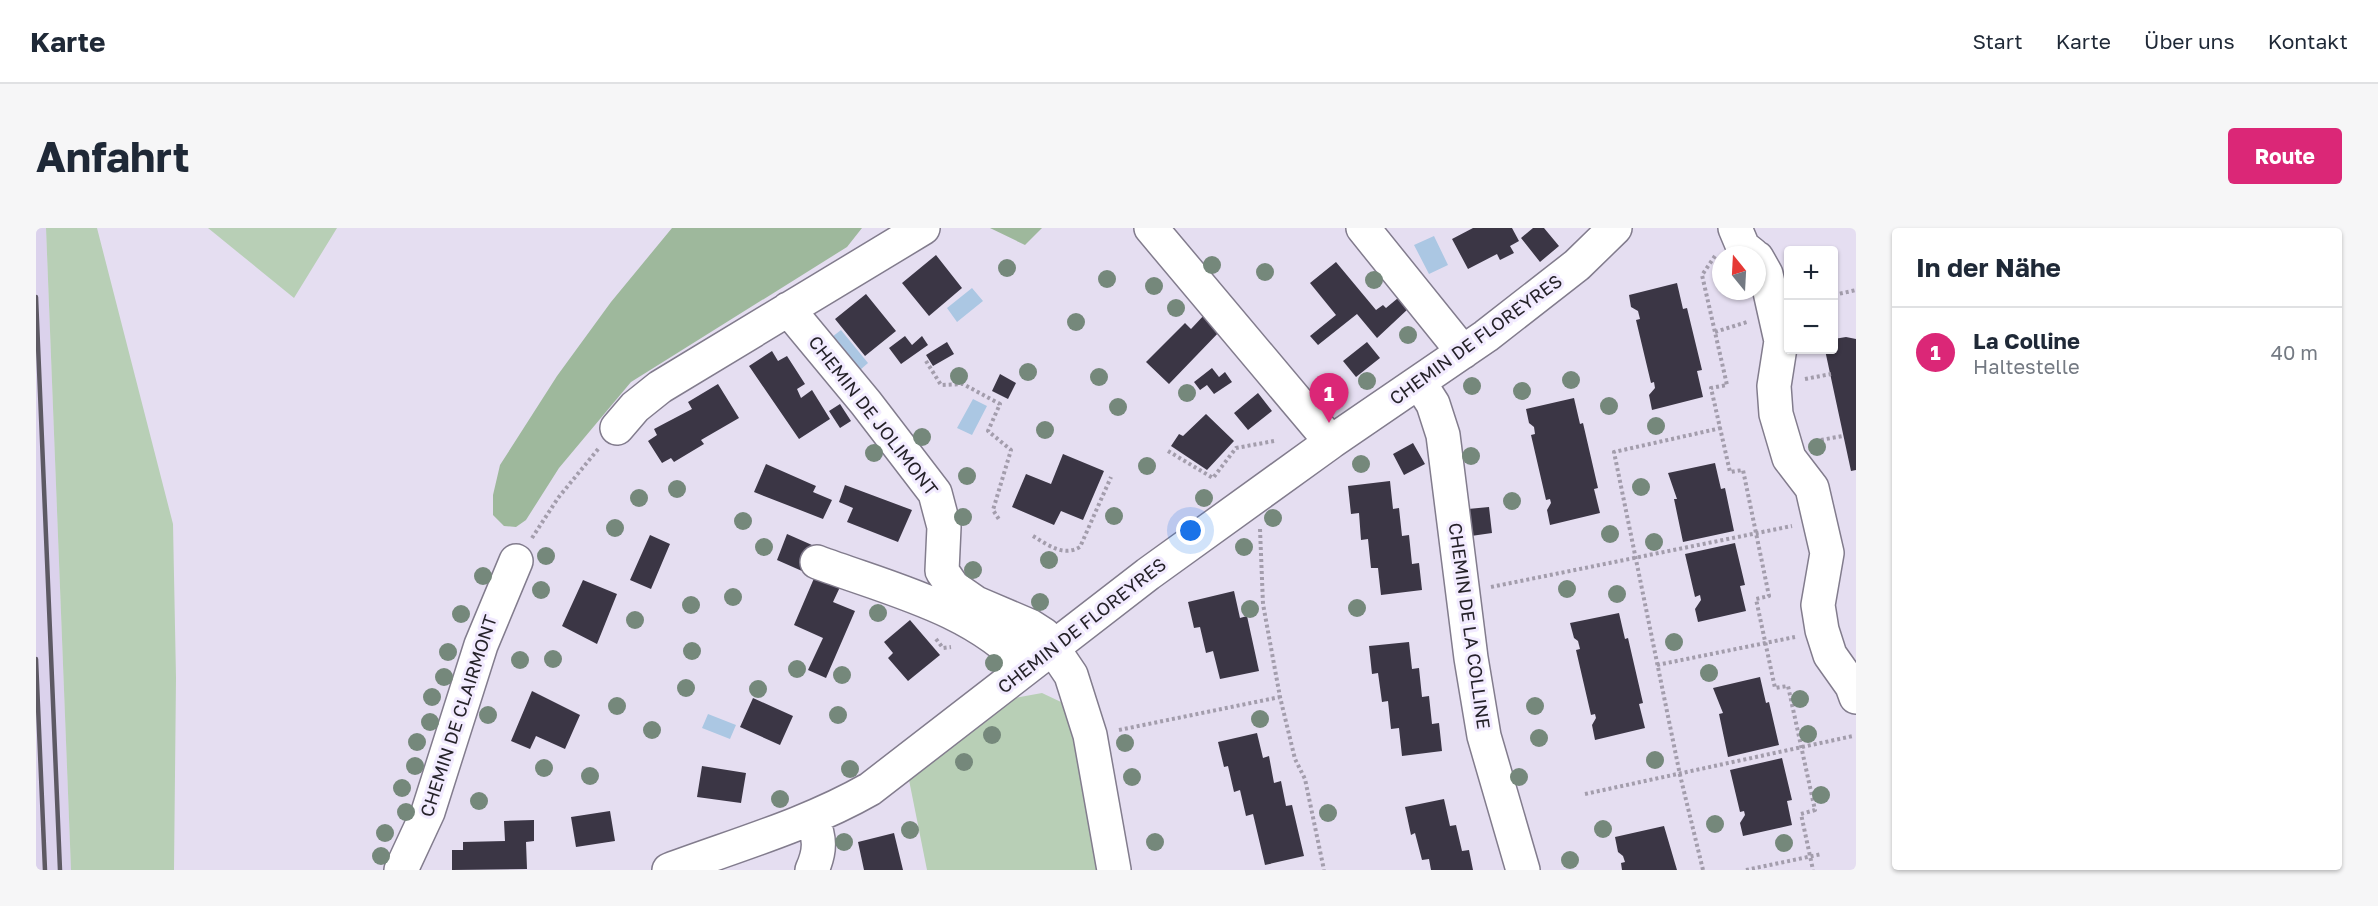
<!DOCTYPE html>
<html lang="de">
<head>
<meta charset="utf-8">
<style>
	:root { --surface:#fff; --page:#f6f6f7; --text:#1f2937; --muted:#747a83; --line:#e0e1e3; --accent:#db2777 }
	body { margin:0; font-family:"Golos Text",sans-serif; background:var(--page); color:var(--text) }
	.controls { position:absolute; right:18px; top:18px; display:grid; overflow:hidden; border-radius:6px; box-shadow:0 2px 4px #0004 }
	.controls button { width:54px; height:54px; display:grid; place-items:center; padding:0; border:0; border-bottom:2px solid var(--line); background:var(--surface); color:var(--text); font:30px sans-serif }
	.compass { position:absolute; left:1676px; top:18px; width:54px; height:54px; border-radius:50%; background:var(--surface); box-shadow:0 2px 4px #0004; rotate:342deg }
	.you { position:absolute; left:1155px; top:303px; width:21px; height:21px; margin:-15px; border:4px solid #fff; border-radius:50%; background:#1a73e8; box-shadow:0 0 0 9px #1a73e833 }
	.badge { display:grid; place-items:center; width:39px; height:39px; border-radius:50%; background:var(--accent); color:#fff; font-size:20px; font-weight:700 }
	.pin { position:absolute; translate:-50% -50px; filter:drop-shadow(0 2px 3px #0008) }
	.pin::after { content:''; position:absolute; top:32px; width:21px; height:18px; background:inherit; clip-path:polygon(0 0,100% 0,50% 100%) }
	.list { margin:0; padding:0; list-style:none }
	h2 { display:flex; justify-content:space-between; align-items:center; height:78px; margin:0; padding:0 24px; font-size:26px }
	h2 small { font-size:20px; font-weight:400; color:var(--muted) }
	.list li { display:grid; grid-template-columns:39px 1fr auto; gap:18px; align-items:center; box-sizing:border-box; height:90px; padding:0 24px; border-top:2px solid var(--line) }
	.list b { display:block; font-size:22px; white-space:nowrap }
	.list p { margin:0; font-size:20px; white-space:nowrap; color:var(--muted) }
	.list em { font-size:20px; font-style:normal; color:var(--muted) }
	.map { position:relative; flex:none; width:1820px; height:642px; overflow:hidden; border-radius:6px }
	header { display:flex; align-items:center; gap:36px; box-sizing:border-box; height:84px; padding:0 30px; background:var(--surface); border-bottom:2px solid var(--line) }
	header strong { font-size:28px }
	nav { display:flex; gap:33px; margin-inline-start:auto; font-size:21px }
	.intro { display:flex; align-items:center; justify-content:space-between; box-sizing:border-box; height:144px; padding:0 36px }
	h1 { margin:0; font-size:42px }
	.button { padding:15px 27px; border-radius:6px; background:var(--accent); color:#fff; font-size:21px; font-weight:700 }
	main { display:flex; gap:36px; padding:0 36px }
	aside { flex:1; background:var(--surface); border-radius:6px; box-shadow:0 2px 4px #0004 }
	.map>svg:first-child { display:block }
</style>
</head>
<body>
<header>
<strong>Karte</strong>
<nav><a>Start</a><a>Karte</a><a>Über uns</a><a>Kontakt</a></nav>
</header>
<div class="intro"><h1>Anfahrt</h1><a class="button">Route</a></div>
<main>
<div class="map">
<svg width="1820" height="642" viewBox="0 0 1820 642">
	<rect width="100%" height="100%" fill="#e5def1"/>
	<path fill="#dbd2ec" d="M 0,0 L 10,0 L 35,642 L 0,642 Z"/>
	<path fill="#b8cfb6" d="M 10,0 L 61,0 L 137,296 L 140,450 L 138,642 L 35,642 Z
		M 172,0 L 301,0 L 258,70 Z
		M 1006,465 L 1025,474 L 1036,488 L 1069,642 L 891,642 L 873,552 L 978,470 Z"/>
	<path fill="#9eb89c" d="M 636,0 L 826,0 L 811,19 L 595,154 L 523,240 L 490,292 L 480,299 L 468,298 L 457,287 L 457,267 L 464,237 L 521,148 L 575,74 Z
		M 954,0 L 1006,0 L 989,17 Z"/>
	<path fill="#abc7e3" d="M 1398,8 L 1412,37 L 1393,46 L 1378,17 Z
		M 936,60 L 947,73 L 921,94 L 911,80 Z
		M 805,102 L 832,135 L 824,142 L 796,109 Z
		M 937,171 L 951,178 L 936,207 L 921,200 Z
		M 672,486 L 700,497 L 694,511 L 666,500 Z"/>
	<path fill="#3b3645" d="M 1437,0 L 1476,0 L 1483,13 L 1474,18 L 1478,25 L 1464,32 L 1461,26 L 1432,41 L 1416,11 Z
		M 1497,0 L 1508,0 L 1523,18 L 1504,34 L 1485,10 Z
		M 900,27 L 926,60 L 893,88 L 866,55 Z
		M 1300,34 L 1340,82 L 1347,77 L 1350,80 L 1362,70 L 1372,81 L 1341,110 L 1321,86 L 1282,117 L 1274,108 L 1300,87 L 1274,55 Z
		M 1641,55 L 1647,81 L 1651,80 L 1666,142 L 1661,143 L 1667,169 L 1616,182 L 1613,167 L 1619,160 L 1618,154 L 1615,155 L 1600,92 L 1604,91 L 1602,83 L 1595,79 L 1593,67 Z
		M 830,66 L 860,103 L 829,128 L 799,91 Z
		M 1170,85 L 1186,101 L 1133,156 L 1110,134 L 1149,95 L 1155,101 Z
		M 869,108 L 876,117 L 886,108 L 892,117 L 865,136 L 853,120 Z
		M 1810,109 L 1820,111 L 1820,242 L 1815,243 L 1789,122 L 1798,122 L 1798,111 Z
		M 911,114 L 918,126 L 897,138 L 890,127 Z
		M 1331,114 L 1344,130 L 1320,149 L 1307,133 Z
		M 736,123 L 742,133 L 751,128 L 769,156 L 761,161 L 765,170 L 776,162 L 794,191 L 763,211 L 713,138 Z
		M 1176,140 L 1183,149 L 1189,144 L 1196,154 L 1178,166 L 1171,157 L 1164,162 L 1158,154 Z
		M 964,146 L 980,155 L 972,171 L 956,163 Z
		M 682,156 L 703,190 L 665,212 L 668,216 L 638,234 L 635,230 L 626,235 L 612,213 L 621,207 L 618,201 L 656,181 L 652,174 Z
		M 1222,165 L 1236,183 L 1212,202 L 1198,185 Z
		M 1538,170 L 1544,196 L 1547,195 L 1562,260 L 1558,261 L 1564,285 L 1514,297 L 1511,282 L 1515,275 L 1514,271 L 1510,272 L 1495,207 L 1499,206 L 1498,199 L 1493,195 L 1490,181 Z
		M 804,176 L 815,193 L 804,200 L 793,183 Z
		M 1170,186 L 1198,213 L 1171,242 L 1135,218 L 1143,206 L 1147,208 Z
		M 1377,215 L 1389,236 L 1368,247 L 1357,226 Z
		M 1027,226 L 1068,243 L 1047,292 L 1025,283 L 1018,297 L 976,279 L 990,246 L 1015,256 Z
		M 1679,235 L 1685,261 L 1689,260 L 1698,303 L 1647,314 L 1638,271 L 1641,271 L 1632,245 Z
		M 730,236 L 780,258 L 777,264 L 796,272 L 787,291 L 718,264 Z
		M 1354,253 L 1357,281 L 1363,280 L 1366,308 L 1373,307 L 1376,336 L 1383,335 L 1386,362 L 1345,367 L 1342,340 L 1335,340 L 1332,311 L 1325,312 L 1323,285 L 1315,286 L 1312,258 Z
		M 809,257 L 876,282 L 862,314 L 811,294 L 817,280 L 803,274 Z
		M 1453,279 L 1456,305 L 1435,308 L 1432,281 Z
		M 751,306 L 776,317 L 766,343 L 741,332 Z
		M 614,307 L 634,316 L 615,361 L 594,352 Z
		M 1699,315 L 1709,357 L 1704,358 L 1710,383 L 1662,394 L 1659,381 L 1665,372 L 1664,367 L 1659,369 L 1649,326 Z
		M 779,348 L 804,359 L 797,374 L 819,383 L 790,450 L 772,442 L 787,410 L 758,397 Z
		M 547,352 L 581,366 L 561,416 L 526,398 Z
		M 1198,363 L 1204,390 L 1211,388 L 1223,443 L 1184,451 L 1177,423 L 1170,425 L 1164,399 L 1158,400 L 1152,374 Z
		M 1583,385 L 1589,411 L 1592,410 L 1607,475 L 1603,476 L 1609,500 L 1559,512 L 1556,497 L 1560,490 L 1559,486 L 1555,487 L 1540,422 L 1544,421 L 1542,413 L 1538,410 L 1534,395 Z
		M 874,392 L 904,427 L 872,453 L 852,430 L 857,425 L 848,414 Z
		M 1373,414 L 1376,441 L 1383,440 L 1386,469 L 1393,468 L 1396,496 L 1403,495 L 1406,523 L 1366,528 L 1363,500 L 1355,501 L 1352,473 L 1346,474 L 1342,445 L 1336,446 L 1333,418 Z
		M 1724,449 L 1730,475 L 1733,474 L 1743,517 L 1692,529 L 1683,486 L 1687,485 L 1677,460 Z
		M 496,463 L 544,487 L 529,521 L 500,508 L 494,521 L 475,513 Z
		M 717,470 L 757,488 L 744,517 L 704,499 Z
		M 1221,505 L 1227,530 L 1233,528 L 1238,555 L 1245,553 L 1250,578 L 1256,577 L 1268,628 L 1229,637 L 1217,586 L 1210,588 L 1204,562 L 1198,564 L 1192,538 L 1188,539 L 1182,514 Z
		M 1746,530 L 1756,572 L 1751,573 L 1756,597 L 1707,608 L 1704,595 L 1709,587 L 1708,583 L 1704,584 L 1694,542 Z
		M 666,538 L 710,545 L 705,575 L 661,569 Z
		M 1408,571 L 1414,598 L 1420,597 L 1426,623 L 1433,622 L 1437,642 L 1395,642 L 1393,631 L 1386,632 L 1379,605 L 1375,607 L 1369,579 Z
		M 574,583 L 579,613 L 540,619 L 535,589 Z
		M 498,592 L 498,613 L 490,614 L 491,641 L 416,642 L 416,622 L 427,622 L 427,614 L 469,613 L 468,593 Z
		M 1628,598 L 1641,642 L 1586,642 L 1585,635 L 1589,634 L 1587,628 L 1582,624 L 1579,609 Z
		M 858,605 L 867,642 L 828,642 L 822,614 Z"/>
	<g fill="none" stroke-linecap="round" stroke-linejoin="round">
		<defs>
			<path id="minor" d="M 1115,0 L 1295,214
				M 1327,0 L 1427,124
				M 1699,0 L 1707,19 L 1717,27
				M 1721,30 L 1730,46 L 1745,113 L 1738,158 L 1740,186 L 1753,230 L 1776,260 L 1791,325 L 1782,377 L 1786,402 L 1794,427 L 1816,458 L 1820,469
				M 752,81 L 830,175 L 899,265 L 908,299 L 906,343 L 917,359 L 940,375 L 994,398 L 1008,407 L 1035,447 L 1054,507 L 1078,642
				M 1383,154 L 1397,176 L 1407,207 L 1435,430 L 1448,508 L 1487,642
				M 581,200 L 599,179 L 624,159 L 887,0
				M 781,334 C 853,361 938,380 991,439
				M 776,590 C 784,610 785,622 776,642
				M 365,642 L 392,584 L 445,417 L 480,333
				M 633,642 C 700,617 771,597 834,561 L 1112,346 L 1295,214 L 1450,108 L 1541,37 L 1579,0"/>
		</defs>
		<use href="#minor" stroke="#827c8d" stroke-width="36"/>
		<path stroke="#a39dac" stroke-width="4" stroke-dasharray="3 3" stroke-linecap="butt" d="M 1679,28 L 1666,47 L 1691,157 L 1675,160 L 1694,244 L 1707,242 L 1733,368 L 1720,371 L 1739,460 L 1752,458 L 1779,582 L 1765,586 L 1777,642
			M 1798,67 L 1820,62
			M 1679,104 L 1711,94
			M 890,133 L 905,157 L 927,156 L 964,176 L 952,203 L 975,222 L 957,282 L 964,293
			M 1769,151 L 1795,146
			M 1779,213 L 1807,208
			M 1132,223 L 1177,250 L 1200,220 L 1238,213
			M 1224,301 L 1227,376 L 1244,469 L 1259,531 L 1269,551 L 1288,642
			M 997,308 C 1012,317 1027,329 1044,319 L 1075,249
			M 496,310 L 522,270 L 563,220
			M 1455,359 L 1756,298
			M 900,411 L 907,420 L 915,419
			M 1621,437 L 1759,409
			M 1083,502 L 1244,469
			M 1549,566 L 1817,508
			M 1667,642 L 1644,547 L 1578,224 L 1685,200
			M 1710,642 L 1786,626"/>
		<use href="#minor" stroke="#fff" stroke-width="33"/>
		<path stroke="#5d5963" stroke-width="4.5" d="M 0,69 L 24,642
			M 0,431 L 9,642"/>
	</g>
	<g fill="#75887b">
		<circle cx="1176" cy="37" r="9"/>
		<circle cx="971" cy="40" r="9"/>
		<circle cx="1229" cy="44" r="9"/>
		<circle cx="1071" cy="51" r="9"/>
		<circle cx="1338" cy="52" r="9"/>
		<circle cx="1118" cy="58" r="9"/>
		<circle cx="1140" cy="80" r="9"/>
		<circle cx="1040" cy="94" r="9"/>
		<circle cx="1372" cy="107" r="9"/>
		<circle cx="992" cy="144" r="9"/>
		<circle cx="923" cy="148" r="9"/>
		<circle cx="1063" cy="149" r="9"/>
		<circle cx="1535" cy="152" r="9"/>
		<circle cx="1331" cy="153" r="9"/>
		<circle cx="1436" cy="158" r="9"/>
		<circle cx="1486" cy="163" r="9"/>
		<circle cx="1151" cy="165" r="9"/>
		<circle cx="1573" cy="178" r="9"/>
		<circle cx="1082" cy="179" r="9"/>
		<circle cx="1620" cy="198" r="9"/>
		<circle cx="1009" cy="202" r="9"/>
		<circle cx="886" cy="209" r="9"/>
		<circle cx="1781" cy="219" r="9"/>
		<circle cx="838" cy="225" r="9"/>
		<circle cx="1435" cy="228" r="9"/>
		<circle cx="1325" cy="236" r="9"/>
		<circle cx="1111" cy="238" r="9"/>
		<circle cx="931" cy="248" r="9"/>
		<circle cx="1605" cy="259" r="9"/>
		<circle cx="641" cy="261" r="9"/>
		<circle cx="603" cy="270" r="9"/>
		<circle cx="1168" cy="270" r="9"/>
		<circle cx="1476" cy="273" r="9"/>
		<circle cx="1078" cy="288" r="9"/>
		<circle cx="927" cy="289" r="9"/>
		<circle cx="1237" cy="290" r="9"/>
		<circle cx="707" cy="293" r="9"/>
		<circle cx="579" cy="300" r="9"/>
		<circle cx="1574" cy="306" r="9"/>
		<circle cx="1618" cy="314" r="9"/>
		<circle cx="728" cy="319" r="9"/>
		<circle cx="1208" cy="319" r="9"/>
		<circle cx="510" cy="328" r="9"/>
		<circle cx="1013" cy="332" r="9"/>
		<circle cx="937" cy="342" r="9"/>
		<circle cx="447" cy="348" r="9"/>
		<circle cx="1531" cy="361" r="9"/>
		<circle cx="505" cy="362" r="9"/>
		<circle cx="1581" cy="366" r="9"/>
		<circle cx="697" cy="369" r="9"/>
		<circle cx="1004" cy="374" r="9"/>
		<circle cx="655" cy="377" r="9"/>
		<circle cx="1321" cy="380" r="9"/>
		<circle cx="1214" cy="381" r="9"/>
		<circle cx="842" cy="385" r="9"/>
		<circle cx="425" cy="386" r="9"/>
		<circle cx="599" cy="392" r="9"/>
		<circle cx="1638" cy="414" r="9"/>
		<circle cx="656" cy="423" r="9"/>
		<circle cx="412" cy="424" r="9"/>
		<circle cx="517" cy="431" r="9"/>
		<circle cx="484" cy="432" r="9"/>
		<circle cx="958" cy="435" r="9"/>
		<circle cx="761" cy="441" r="9"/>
		<circle cx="1673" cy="445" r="9"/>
		<circle cx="806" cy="447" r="9"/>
		<circle cx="408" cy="449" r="9"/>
		<circle cx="650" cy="460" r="9"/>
		<circle cx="722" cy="461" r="9"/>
		<circle cx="396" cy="469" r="9"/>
		<circle cx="1764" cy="471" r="9"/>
		<circle cx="581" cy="478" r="9"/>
		<circle cx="1499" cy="478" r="9"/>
		<circle cx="452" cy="487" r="9"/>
		<circle cx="802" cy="487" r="9"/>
		<circle cx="1224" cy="491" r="9"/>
		<circle cx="394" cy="494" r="9"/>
		<circle cx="616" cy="502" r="9"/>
		<circle cx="1772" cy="506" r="9"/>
		<circle cx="956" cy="507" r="9"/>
		<circle cx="1503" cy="510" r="9"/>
		<circle cx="381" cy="514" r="9"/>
		<circle cx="1089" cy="515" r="9"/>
		<circle cx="1619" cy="532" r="9"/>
		<circle cx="928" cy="534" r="9"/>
		<circle cx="379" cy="538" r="9"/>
		<circle cx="508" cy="540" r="9"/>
		<circle cx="814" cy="541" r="9"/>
		<circle cx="554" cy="548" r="9"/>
		<circle cx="1096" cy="549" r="9"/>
		<circle cx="1483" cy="549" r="9"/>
		<circle cx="366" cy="560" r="9"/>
		<circle cx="1785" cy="567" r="9"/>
		<circle cx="744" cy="571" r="9"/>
		<circle cx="443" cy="573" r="9"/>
		<circle cx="370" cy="584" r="9"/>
		<circle cx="1292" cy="585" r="9"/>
		<circle cx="1679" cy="596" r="9"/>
		<circle cx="1567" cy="601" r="9"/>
		<circle cx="874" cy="602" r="9"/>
		<circle cx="349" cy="605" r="9"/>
		<circle cx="808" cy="614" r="9"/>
		<circle cx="1119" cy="614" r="9"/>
		<circle cx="1748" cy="615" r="9"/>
		<circle cx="345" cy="628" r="9"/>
		<circle cx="1534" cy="632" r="9"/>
	</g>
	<g text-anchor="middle" stroke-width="6" stroke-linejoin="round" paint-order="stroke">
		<g font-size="18" fill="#252229" stroke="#f2ebff">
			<text transform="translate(1440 112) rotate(-36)" y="6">CHEMIN DE FLOREYRES</text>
			<text transform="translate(837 188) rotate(52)" y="6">CHEMIN DE JOLIMONT</text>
			<text transform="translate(1046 398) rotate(-38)" y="6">CHEMIN DE FLOREYRES</text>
			<text transform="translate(1433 398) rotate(82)" y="6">CHEMIN DE LA COLLINE</text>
			<text transform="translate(423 488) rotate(-72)" y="6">CHEMIN DE CLAIRMONT</text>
		</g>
	</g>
</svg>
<div class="controls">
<button>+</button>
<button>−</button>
</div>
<svg class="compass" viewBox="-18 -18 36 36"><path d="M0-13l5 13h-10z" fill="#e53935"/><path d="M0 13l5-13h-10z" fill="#747a83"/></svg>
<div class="you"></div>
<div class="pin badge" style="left:1293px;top:195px">1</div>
</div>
<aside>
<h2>In der Nähe<small></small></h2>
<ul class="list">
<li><span class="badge">1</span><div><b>La Colline</b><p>Haltestelle</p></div><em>40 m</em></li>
</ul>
</aside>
</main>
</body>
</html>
